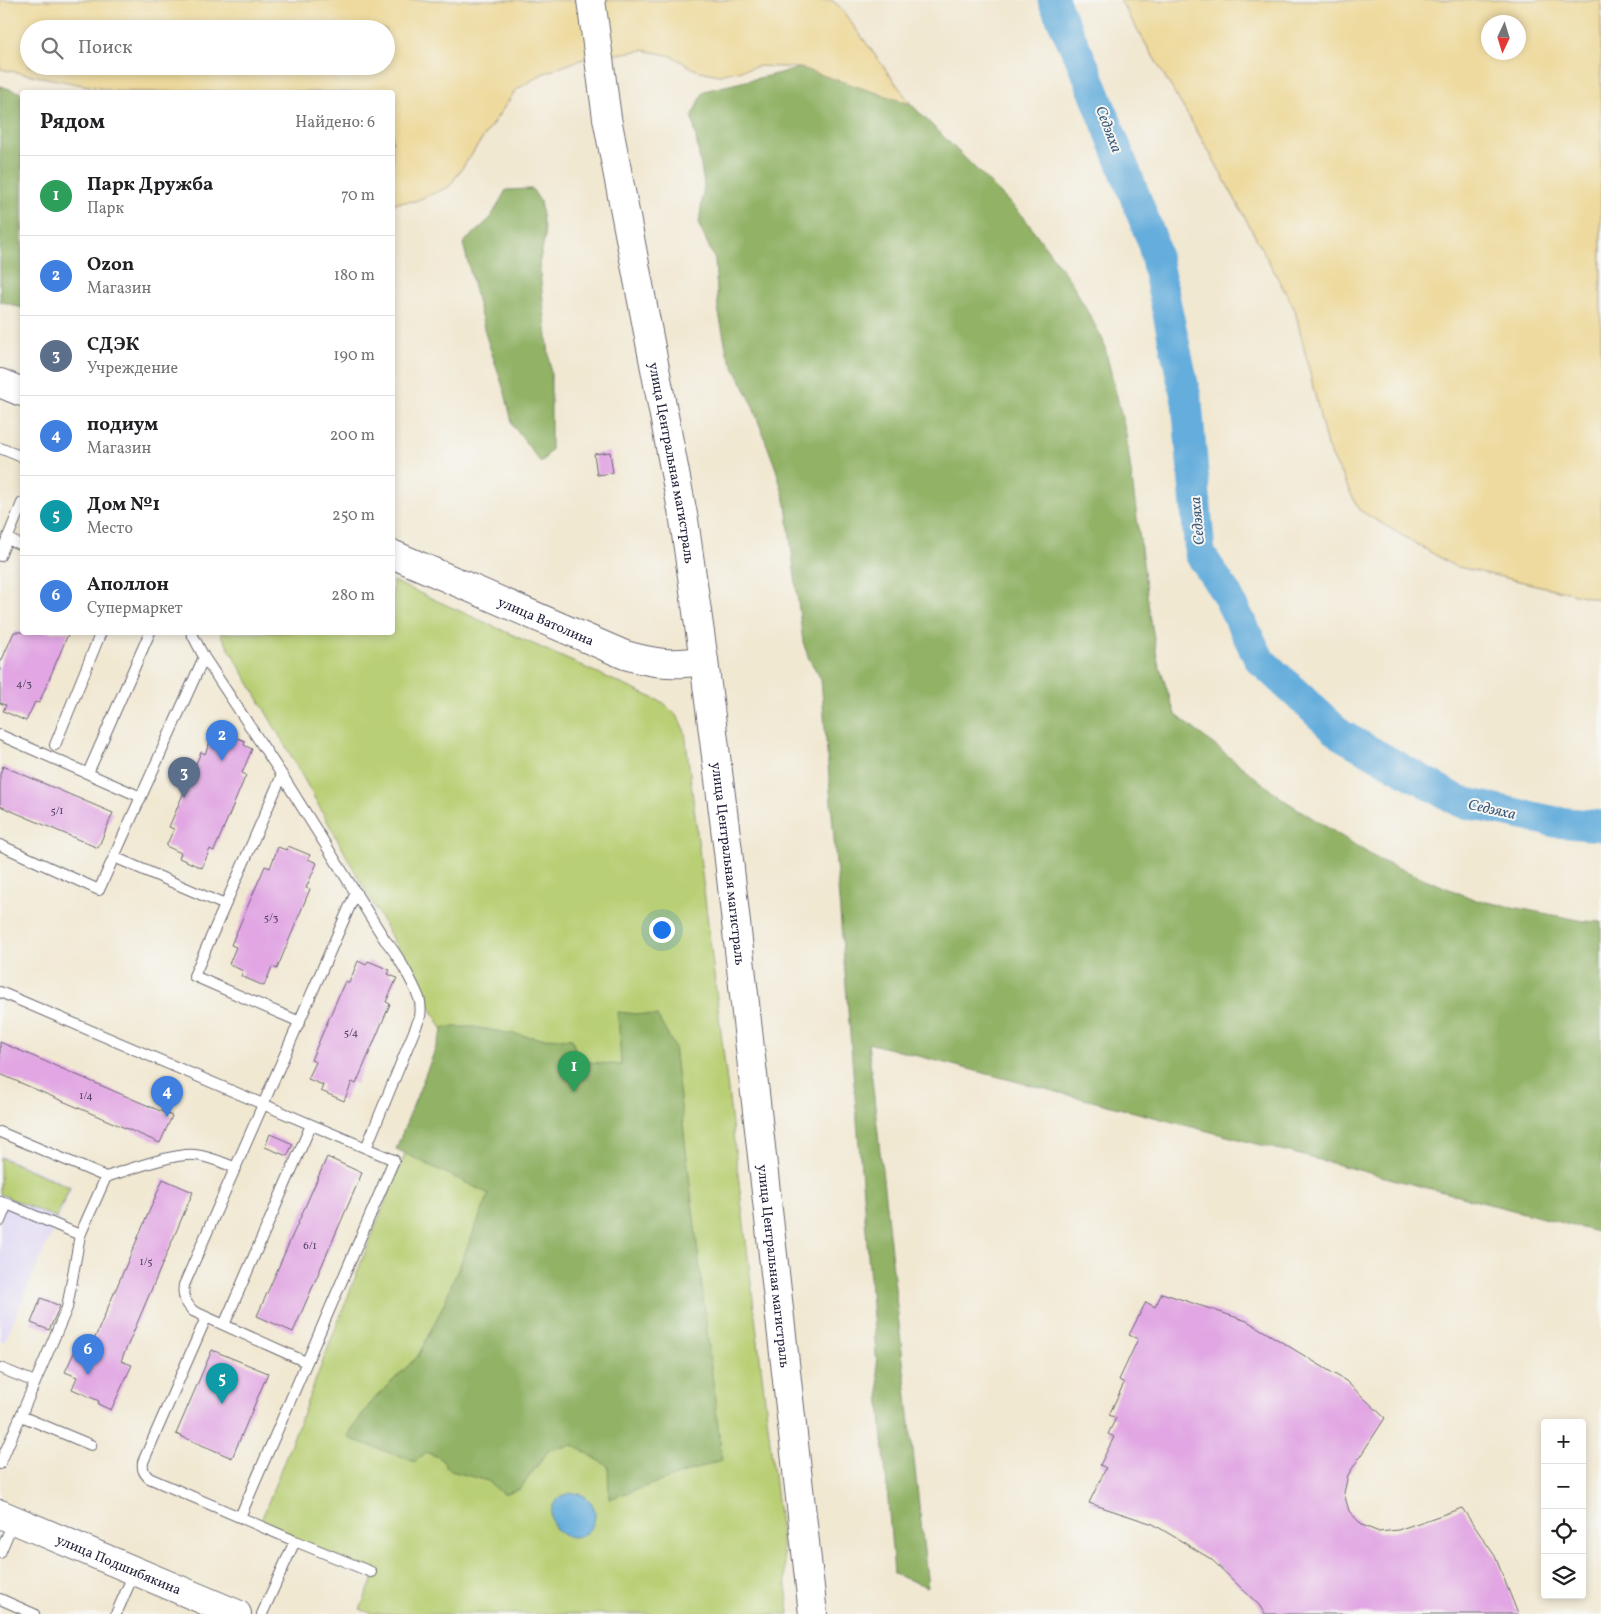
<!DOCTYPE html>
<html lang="ru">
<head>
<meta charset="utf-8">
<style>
	:root { --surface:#fff; --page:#f2f2f2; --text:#202124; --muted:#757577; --line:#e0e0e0; --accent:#c8321e }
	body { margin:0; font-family:Vollkorn,serif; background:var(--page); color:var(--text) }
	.controls { position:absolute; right:15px; bottom:15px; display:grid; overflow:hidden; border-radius:5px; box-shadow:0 2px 8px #0003 }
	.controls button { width:45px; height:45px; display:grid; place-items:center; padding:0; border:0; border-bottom:1px solid var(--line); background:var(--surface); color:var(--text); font:25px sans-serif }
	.compass { position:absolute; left:1481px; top:15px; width:45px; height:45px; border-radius:50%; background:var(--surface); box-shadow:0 2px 8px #0003; rotate:184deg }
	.you { position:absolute; left:661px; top:929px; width:18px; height:18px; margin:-12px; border:4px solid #fff; border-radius:50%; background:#1a73e8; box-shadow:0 0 0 8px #1a73e833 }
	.badge { display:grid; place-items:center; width:32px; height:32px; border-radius:50%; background:var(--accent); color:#fff; font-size:16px; font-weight:700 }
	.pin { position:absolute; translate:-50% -41px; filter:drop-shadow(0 1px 2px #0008) }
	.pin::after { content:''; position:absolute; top:26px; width:18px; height:15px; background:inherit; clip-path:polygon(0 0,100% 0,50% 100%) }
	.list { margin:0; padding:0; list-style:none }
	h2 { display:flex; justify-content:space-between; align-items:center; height:65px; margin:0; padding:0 20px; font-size:21px }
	h2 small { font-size:16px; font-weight:400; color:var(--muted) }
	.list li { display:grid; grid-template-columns:32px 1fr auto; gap:15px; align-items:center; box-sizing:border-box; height:80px; padding:0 20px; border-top:1px solid var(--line) }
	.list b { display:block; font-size:19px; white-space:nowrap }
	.list p { margin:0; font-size:16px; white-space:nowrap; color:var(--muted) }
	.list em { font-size:16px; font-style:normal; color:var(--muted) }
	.icon { flex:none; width:28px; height:28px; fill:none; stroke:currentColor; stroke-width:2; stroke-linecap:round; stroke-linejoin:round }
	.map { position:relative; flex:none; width:1601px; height:1614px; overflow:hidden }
	.search { position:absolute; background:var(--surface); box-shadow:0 2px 8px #0003; left:20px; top:20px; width:375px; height:55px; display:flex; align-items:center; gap:12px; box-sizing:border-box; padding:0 18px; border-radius:28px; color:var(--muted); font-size:19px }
	.panel { position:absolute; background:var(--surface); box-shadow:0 2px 8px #0003; left:20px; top:90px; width:375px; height:545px; border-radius:5px }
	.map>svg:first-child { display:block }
</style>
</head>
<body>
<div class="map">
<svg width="1601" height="1614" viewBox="0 0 1601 1614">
	<rect width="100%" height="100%" fill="#f6f6f2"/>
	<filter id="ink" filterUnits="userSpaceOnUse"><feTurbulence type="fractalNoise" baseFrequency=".02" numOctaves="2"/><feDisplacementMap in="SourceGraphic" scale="10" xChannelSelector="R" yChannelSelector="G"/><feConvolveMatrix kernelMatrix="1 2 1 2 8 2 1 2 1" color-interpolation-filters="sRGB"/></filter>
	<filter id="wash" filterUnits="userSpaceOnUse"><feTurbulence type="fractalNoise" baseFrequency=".0096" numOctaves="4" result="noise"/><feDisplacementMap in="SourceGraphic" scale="20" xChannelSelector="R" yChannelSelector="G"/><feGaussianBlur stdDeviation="1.12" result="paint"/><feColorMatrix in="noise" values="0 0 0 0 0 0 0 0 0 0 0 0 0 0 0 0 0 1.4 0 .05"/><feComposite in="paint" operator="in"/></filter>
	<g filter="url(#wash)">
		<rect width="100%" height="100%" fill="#f1e8d2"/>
		<path fill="#dfd5f5" d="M 0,1155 L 72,1186 L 4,1342 L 0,1340 Z"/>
		<path fill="#b9cf74" stroke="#6e7858" d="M 393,581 L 664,703 L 678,717 L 685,732 L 780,1525 L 789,1614 L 373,1614 L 360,1609 L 376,1572 L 259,1526 L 366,1250 L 405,1154 L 445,1034 L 289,752 L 220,633 L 392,632 Z
			M 0,1157 L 70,1187 L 56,1218 L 0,1194 Z"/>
		<path fill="#92b266" stroke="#5a6a50" d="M 801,68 L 911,104 L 1023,216 L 1072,283 L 1103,340 L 1126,434 L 1149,609 L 1158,662 L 1175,714 L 1284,800 L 1379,860 L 1476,900 L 1584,921 L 1601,922 L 1601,1233 L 868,1043 L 928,1587 L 894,1574 L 821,679 L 809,659 L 803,642 L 786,504 L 776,469 L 750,399 L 727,353 L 718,308 L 715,260 L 699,225 L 704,184 L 692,115 L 704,91 Z
			M 0,86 L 22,93 L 22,308 L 0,301 Z
			M 532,189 L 540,201 L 545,236 L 539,264 L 551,374 L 551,450 L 541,463 L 513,426 L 505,393 L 486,336 L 463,243 L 490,219 L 506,190 Z
			M 618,1012 L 657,1016 L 674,1046 L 722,1460 L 609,1499 L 608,1466 L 573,1445 L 549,1450 L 520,1489 L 503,1494 L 488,1481 L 451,1471 L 439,1457 L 427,1453 L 415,1462 L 348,1438 L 351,1430 L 373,1400 L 418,1356 L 442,1308 L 489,1194 L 396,1149 L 444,1027 L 473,1027 L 538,1038 L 572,1039 L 579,1061 L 621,1065 Z"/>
		<path fill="#eeda9e" stroke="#887e6c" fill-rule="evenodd" d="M 0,0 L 832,0 L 839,6 L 911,104 L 801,68 L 760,66 L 719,75 L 696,70 L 672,56 L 643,50 L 580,60 L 542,74 L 516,90 L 449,187 L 415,201 L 393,203 L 392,92 L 120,92 L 0,69 ZM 29,29 L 386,29 L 386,66 L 29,66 Z
			M 1120,0 L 1601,0 L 1601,600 L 1454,566 L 1359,510 L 1327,446 L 1295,310 L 1211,155 ZM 1488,22 L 1518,22 L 1518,52 L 1488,52 Z"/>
		<path fill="#65addc" stroke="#44688c" d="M551 1515a22 22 0 1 1 44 0a22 22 0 1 1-44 0Z"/>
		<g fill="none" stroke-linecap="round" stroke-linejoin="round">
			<path stroke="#65addc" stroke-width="31" d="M 1053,0 L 1086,71 L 1152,240 L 1187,402 L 1200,554 L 1226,593 L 1260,660 L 1341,735 L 1461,802 L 1556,822 L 1601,826"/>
		</g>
		<g id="blocks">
			<path fill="#e1a6e3" d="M 610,452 L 613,473 L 597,475 L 594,454 Z
				M 14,632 L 69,632 L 39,703 L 35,702 L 26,721 L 3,711 L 6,705 L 0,703 L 0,664 Z
				M 214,732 L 222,736 L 223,732 L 245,741 L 244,745 L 252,749 L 242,773 L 246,775 L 214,851 L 210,849 L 202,868 L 179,858 L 181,853 L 166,846 L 174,829 L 169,827 L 201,752 L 205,754 Z
				M 3,766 L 113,813 L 98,848 L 0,806 L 0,774 Z
				M 288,846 L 310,855 L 308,859 L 317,863 L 306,888 L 310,889 L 277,969 L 272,967 L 264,986 L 241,976 L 243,971 L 229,964 L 236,947 L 231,945 L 265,866 L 270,868 L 278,847 L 286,850 Z
				M 358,961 L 366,965 L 368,961 L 390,970 L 388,974 L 397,978 L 386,1002 L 390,1004 L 356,1084 L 352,1082 L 344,1101 L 321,1091 L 323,1085 L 308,1079 L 316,1062 L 311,1060 L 345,981 L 349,983 Z
				M 0,1042 L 172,1116 L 160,1143 L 0,1074 Z
				M 270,1134 L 293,1144 L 287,1156 L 265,1147 Z
				M 327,1157 L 362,1173 L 293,1332 L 257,1316 Z
				M 163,1179 L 193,1192 L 121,1361 L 132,1365 L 111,1410 L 98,1404 L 99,1401 L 72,1389 L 77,1377 L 65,1372 L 79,1342 L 91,1347 Z
				M 1162,1293 L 1247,1321 L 1346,1381 L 1385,1418 L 1348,1475 L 1344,1493 L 1349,1511 L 1362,1525 L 1379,1532 L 1398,1530 L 1462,1508 L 1495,1556 L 1518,1614 L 1265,1614 L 1259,1605 L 1211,1559 L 1153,1524 L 1089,1503 L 1106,1468 L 1100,1465 L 1114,1437 L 1108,1434 L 1116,1418 L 1109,1415 L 1124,1383 L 1119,1380 L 1138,1339 L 1129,1335 L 1146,1302 L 1155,1307 Z
				M 41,1298 L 60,1306 L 49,1330 L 31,1323 Z
				M 212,1350 L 268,1373 L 232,1458 L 176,1434 Z"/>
		</g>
	</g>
	<g filter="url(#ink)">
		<use href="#blocks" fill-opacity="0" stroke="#6a6770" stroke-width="1"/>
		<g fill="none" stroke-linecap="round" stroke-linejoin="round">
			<defs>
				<path id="lane" d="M 0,448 L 22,457
					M 7,539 L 22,545
					M 0,556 L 22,503
					M 204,657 L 282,775 L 385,940 C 397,953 412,981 419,998 C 421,1004 421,1010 420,1017 L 366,1148
					M 0,735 L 141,797
					M 55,745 L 101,632
					M 88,773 L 150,632
					M 282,775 L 194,976 L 300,1022
					M 0,845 L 99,890 L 204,657 L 191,632
					M 114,857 L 225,905
					M 0,992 L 394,1160 L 240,1517
					M 0,1132 L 106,1177
					M 0,1201 L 80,1235
					M 0,1221 L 7,1204
					M 206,1318 L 143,1462 C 142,1470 144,1473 149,1478 L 295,1541 L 262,1614
					M 224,1325 L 311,1125
					M 306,1362 L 193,1311 C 186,1303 182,1297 184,1285 L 356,892
					M 0,1368 L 35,1382
					M 21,1416 L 91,1445
					M 0,1464 L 67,1308 L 80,1235 L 106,1177 C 128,1170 174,1153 195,1155 C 209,1156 223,1163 236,1168
					M 295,1541 L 371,1572
					M 0,1553 L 14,1520
					M 0,1599 L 34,1614
					M 116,1614 L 135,1571"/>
				<g id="secondary">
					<path id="s1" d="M 591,0 L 607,118 L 684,520 L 704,661 L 728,851 L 813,1614"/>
					<path d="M 0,383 L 22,392"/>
					<path id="s2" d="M 392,554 L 625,655 C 656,664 672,665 704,661"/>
					<path id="s3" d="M 0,1514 L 237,1614"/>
				</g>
			</defs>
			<use href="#lane" stroke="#6a6770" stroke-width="12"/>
			<use href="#secondary" stroke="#6a6770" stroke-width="30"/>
			<use href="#lane" stroke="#fff" stroke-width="10"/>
			<use href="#secondary" stroke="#fff" stroke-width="28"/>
		</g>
	</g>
	<g text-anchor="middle" stroke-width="4" stroke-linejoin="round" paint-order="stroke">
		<g font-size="11" fill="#524365">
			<text x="24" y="687">4/3</text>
			<text x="57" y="814">5/1</text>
			<text x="271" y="921">5/3</text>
			<text x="351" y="1036">5/4</text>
			<text x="86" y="1099">1/4</text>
			<text x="310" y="1249">6/1</text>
			<text x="146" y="1265">1/5</text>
		</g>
		<g font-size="14" fill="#22223b" stroke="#f6f6f2">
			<text dy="5" stroke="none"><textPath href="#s1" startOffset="470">улица Центральная магистраль</textPath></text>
			<text dy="5" stroke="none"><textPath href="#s2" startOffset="168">улица Ватолина</textPath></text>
			<text dy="5" stroke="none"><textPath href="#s1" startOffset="875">улица Центральная магистраль</textPath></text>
			<text dy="5" stroke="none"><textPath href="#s1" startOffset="1280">улица Центральная магистраль</textPath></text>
			<text dy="5" stroke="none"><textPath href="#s3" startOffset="129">улица Подшибякина</textPath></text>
		</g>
		<g font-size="15" font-style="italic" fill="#3d5a7b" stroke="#f6f6f2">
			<text transform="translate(1109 129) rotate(69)" y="5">Седэяха</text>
			<text transform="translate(1197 521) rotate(-95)" y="5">Седэяха</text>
			<text transform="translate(1492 809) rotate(12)" y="5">Седэяха</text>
		</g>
	</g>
</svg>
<div class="controls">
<button>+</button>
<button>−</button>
<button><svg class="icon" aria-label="locate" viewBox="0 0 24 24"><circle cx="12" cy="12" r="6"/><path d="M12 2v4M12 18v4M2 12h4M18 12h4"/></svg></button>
<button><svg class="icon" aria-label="layers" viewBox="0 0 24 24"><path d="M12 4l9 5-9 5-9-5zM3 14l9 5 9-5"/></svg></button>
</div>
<svg class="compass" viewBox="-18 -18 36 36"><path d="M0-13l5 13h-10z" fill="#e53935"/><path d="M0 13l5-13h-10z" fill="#757577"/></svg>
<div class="you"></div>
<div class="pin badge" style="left:574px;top:1092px;background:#2e9e5b">1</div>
<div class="pin badge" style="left:222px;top:761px;background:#3f7fe0">2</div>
<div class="pin badge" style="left:184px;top:798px;background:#5c6f8a">3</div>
<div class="pin badge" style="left:167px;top:1117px;background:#3f7fe0">4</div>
<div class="pin badge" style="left:222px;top:1404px;background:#0f9aa8">5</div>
<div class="pin badge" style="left:88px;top:1375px;background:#3f7fe0">6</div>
<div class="search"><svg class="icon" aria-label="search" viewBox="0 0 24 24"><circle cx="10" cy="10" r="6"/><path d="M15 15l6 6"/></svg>Поиск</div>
<section class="panel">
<h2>Рядом<small>Найдено: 6</small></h2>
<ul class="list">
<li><span class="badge" style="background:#2e9e5b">1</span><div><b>Парк Дружба</b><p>Парк</p></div><em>70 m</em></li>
<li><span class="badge" style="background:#3f7fe0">2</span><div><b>Ozon</b><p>Магазин</p></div><em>180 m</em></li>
<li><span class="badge" style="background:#5c6f8a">3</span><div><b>СДЭК</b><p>Учреждение</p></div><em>190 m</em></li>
<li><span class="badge" style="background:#3f7fe0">4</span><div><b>подиум</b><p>Магазин</p></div><em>200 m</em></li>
<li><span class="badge" style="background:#0f9aa8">5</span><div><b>Дом №1</b><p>Место</p></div><em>250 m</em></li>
<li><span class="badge" style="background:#3f7fe0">6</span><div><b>Аполлон</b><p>Супермаркет</p></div><em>280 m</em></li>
</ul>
</section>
</div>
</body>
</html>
